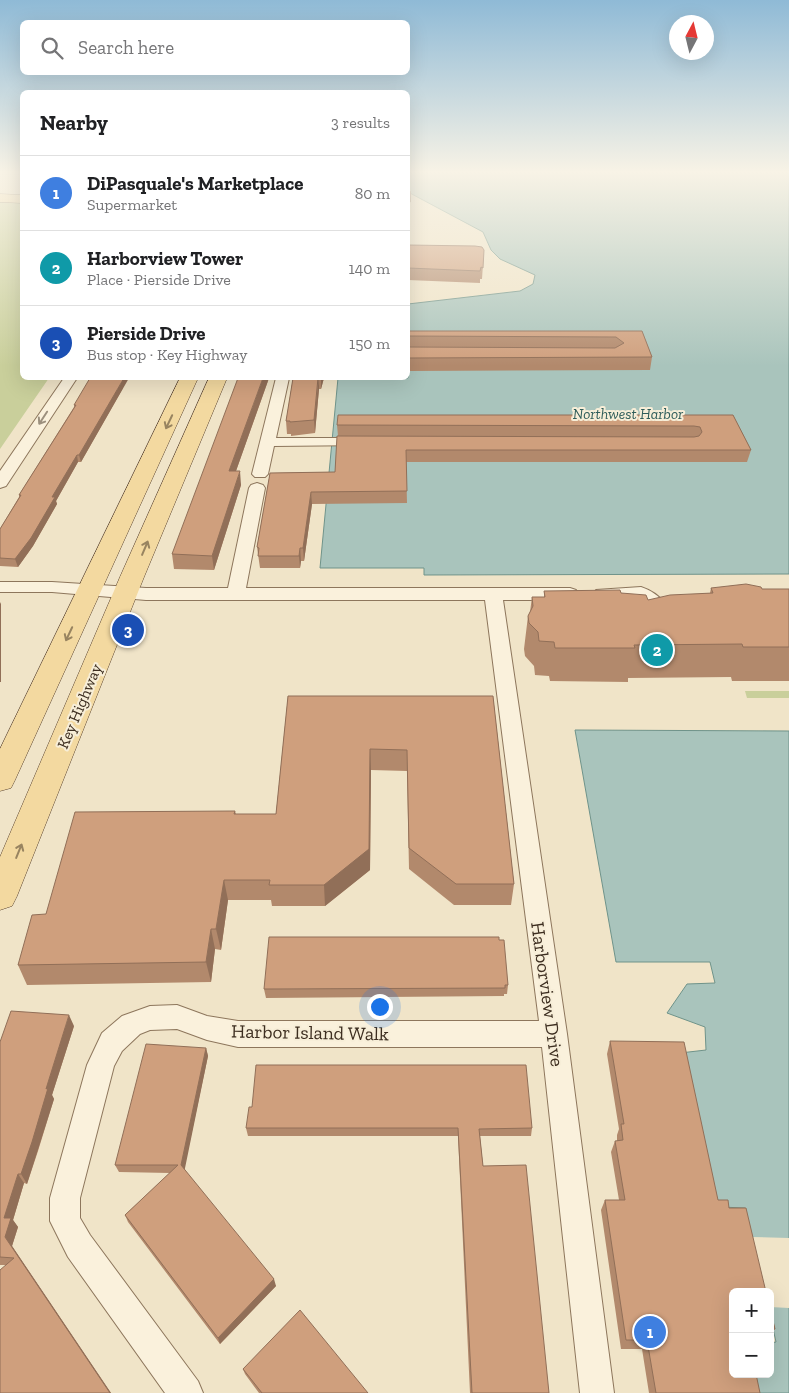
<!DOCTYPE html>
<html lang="en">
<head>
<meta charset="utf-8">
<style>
	:root { --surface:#fff; --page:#f6f6f6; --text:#202124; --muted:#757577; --line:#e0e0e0; --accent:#d93025 }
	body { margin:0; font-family:"Zilla Slab",serif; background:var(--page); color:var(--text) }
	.controls { position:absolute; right:15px; bottom:15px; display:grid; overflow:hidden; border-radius:8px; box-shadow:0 5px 20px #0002 }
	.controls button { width:45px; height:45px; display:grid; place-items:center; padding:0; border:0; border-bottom:1px solid var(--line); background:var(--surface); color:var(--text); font:25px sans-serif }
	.compass { position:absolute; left:669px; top:15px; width:45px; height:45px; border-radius:50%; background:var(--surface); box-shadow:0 5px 20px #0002; rotate:7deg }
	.you { position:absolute; left:379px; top:1006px; width:18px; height:18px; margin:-12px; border:4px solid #fff; border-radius:50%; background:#1a73e8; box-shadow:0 0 0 8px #1a73e833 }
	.badge { display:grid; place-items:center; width:32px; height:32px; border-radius:50%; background:var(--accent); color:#fff; font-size:16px; font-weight:700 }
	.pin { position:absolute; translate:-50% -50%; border:2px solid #fff; box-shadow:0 1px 5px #0006 }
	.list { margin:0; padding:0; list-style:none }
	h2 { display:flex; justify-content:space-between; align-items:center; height:65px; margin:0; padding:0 20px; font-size:21px }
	h2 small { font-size:16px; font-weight:400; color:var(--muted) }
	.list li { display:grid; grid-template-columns:32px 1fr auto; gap:15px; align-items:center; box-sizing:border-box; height:75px; padding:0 20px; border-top:1px solid var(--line) }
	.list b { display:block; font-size:19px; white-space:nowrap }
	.list p { margin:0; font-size:16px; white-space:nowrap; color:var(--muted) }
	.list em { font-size:16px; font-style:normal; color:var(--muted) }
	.icon { flex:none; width:28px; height:28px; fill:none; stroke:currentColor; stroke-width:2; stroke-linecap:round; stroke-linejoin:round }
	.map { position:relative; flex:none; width:789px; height:1393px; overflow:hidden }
	.search { position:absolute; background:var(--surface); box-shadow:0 5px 20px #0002; left:20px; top:20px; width:390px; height:55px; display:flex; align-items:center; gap:12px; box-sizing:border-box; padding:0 18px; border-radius:8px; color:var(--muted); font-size:19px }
	.panel { position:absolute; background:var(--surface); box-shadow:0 5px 20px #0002; left:20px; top:90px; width:390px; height:290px; border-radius:8px }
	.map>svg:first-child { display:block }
</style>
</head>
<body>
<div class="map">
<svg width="789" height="1393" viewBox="0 0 789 1393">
	<rect width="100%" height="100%" fill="#f0e4c8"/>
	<path fill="#c9cf9b" d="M 0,201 L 22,202 L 22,378 L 49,378 L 0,449 Z
		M 745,691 L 789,691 L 789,698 L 747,698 Z"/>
	<path fill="#a9c4bc" stroke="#6f938a" d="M 408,171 L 789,171 L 789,574 L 424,575 L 424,568 L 320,568 L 338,378 L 408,378 L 408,304 L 520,291 L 533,284 L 535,275 L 500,259 L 491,250 L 483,232 L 408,192 Z
		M 575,730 L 789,731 L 789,1393 L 753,1393 L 749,1374 L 770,1374 L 770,1343 L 776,1342 L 770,1315 L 770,1292 L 765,1292 L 745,1208 L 720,1207 L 711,1200 L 680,1053 L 706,1050 L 705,1027 L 667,1013 L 687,984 L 715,983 L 710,962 L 616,962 Z"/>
	<path fill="#f0e4c8" d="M 751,1237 L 789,1238 L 789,1308 L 770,1307 L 770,1292 L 765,1292 Z"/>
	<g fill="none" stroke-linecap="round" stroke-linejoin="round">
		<defs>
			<path id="street" d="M 64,378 L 77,378 L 6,486 L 0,488 L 0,471 Z
				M 276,378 L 289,378 L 276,438 L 364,438 L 369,439 L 371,442 L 369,445 L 274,446 L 268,474 L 265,477 L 255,477 L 252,474 Z
				M 257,483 L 263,485 L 265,488 L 246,588 L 570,588 L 576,590 L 579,594 L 576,598 L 570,600 L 503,600 L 567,1034 L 614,1393 L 580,1393 L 542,1047 L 238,1047 L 207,1040 L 177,1029 L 150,1030 L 140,1034 L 122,1051 L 114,1066 L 80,1198 L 80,1218 L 90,1235 L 198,1381 L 203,1393 L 165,1393 L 68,1257 L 50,1221 L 50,1198 L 87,1065 L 102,1033 L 122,1016 L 150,1006 L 177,1005 L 207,1016 L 238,1021 L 539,1021 L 485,600 L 146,600 L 52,592 L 0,592 L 0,582 L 52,582 L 146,588 L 228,588 L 249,488 L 251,485 Z
				M 641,587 C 650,590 660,596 665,604 L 662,608 C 649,611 648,602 637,599 C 626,595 609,601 596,598 L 593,594 L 596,590 Z"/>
			<path id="primary" d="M 0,194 L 22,195 L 22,203 L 0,202 Z
				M 180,378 L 198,378 L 15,780 L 11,788 L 0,791 L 0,749 Z
				M 209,378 L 227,378 L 144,577 L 17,896 L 12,906 L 0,910 L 0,857 L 120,577 Z"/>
		</defs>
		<use href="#street" stroke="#8d765c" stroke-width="2"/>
		<use href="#primary" stroke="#5b4430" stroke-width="1"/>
		<use href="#street" fill="#faf1dc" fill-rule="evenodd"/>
		<use href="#primary" fill="#f3d9a0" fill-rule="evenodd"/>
	</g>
	<path fill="#b2896c" d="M 408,245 L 484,250 L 482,279 L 480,279 L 480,283 L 408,280 Z
		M 408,331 L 642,331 L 652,357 L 650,370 L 408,371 Z
		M 269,378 L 236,471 L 241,485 L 214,570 L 174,569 L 172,554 Z
		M 293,378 L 324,378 L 321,389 L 319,389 L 315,433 L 291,436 L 291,434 L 287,434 L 286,421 Z
		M 123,388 L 81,462 L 78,462 L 56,501 L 57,504 L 33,546 L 18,567 L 0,566 L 0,529 L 19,497 L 19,495 L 74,407 L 74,405 Z
		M 733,415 L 751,450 L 747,462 L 406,462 L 407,503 L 312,504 L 304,561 L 301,561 L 300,568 L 260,568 L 257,547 L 270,473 L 335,472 L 338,436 L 337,425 Z
		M 711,588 L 789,590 L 789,681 L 732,681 L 731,677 L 628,678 L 628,682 L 550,681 L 549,676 L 535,675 L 534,666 L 525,656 L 524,649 L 528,616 L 530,612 L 532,597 L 544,597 L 544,591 L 621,593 L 648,600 L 710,593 Z
		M 288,696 L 493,696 L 514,884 L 511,905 L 454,905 L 409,869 L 407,771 L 371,770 L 370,870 L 325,906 L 272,906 L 271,900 L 228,900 L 221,950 L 215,949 L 211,982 L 27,985 L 18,965 L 46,914 L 235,811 L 236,814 L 276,814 Z
		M 508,985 L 507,994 L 504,994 L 504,996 L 266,998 L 264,989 Z
		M 74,1026 L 52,1095 L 54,1099 L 38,1151 L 27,1184 L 24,1183 L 13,1220 L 18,1227 L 12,1246 L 111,1393 L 0,1393 L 5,1265 L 0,1265 L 0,1042 Z
		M 610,1041 L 733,1292 L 760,1393 L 649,1393 L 642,1349 L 621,1349 L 601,1210 L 605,1200 L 619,1200 L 611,1152 L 615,1141 L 617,1141 L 617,1135 L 619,1129 L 607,1054 Z
		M 206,1048 L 208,1056 L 184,1169 L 276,1286 L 220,1344 L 128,1222 L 125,1215 L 170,1173 L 119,1172 L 115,1165 Z
		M 246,1128 L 532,1128 L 531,1136 L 480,1136 L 483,1166 L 549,1393 L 470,1393 L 458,1136 L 248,1136 Z
		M 770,1309 L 775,1329 L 770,1335 Z
		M 243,1369 L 368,1393 L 259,1393 L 245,1374 Z"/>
	<path fill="#916f58" d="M 411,191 L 411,202 L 408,203 L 408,192 Z
		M 124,378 L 129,378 L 81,462 L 79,455 Z
		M 263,378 L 269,378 L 231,485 L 229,471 Z
		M 319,378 L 319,389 L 315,433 L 314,420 Z
		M 321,378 L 324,378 L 321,389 Z
		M 77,455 L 78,462 L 56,501 L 57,504 L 33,546 L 18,567 L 15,559 Z
		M 240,471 L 241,485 L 214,570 L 212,556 Z
		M 311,492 L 312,504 L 304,561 L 303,548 Z
		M 300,548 L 301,561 L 300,568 L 299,556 Z
		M 0,602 L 1,604 L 1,682 L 0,682 Z
		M 370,749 L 371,770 L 370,870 L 325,906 L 324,885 Z
		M 224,880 L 228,900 L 221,950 L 216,929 Z
		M 211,929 L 215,949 L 211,982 L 206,962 Z
		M 69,1015 L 74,1026 L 52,1095 L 54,1099 L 27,1184 L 21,1174 L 46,1089 Z
		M 206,1048 L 208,1056 L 184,1173 L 181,1165 Z
		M 18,1174 L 24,1183 L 13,1220 L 18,1227 L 12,1246 L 111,1393 L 110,1393 L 5,1237 L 4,1218 Z
		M 274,1279 L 276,1286 L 220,1344 L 218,1338 Z"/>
	<path fill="#cf9f7d" stroke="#916f58" d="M 408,245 L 475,246 L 482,247 L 484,250 L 483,268 L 481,267 L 480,271 L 408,268 Z
		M 408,331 L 642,331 L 652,357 L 408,358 L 408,347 L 615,348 L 624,343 L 616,337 L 408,336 L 408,340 Z
		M 90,378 L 124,378 L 79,455 L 77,455 L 52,497 L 55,497 L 31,538 L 15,559 L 0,558 L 0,529 L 21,495 L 19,495 L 76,405 L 74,405 Z
		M 238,378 L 263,378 L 229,471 L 240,471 L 212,556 L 172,554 Z
		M 293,378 L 318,378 L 314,420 L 290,422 L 290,421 L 286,421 Z
		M 338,415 L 733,415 L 751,450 L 406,450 L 407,491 L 311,492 L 303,548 L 300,548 L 299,556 L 258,556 L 259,548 L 257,547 L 270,473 L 335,472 L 337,436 L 694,437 L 699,436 L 702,432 L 700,427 L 694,426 L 337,425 Z
		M 746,584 L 761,587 L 762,589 L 789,589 L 789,647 L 743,647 L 742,644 L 634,645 L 635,648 L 555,648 L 554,642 L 539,641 L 538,632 L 529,623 L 528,616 L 533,606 L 532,597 L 545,597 L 544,591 L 620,590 L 621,593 L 646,595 L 648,600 L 670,595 L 713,593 L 711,588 Z
		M 288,696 L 493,696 L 514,884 L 456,884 L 409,848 L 407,750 L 370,749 L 369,849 L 324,885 L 269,885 L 270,880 L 224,880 L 216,929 L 211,929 L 206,962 L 18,965 L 32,915 L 46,914 L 75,812 L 235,811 L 234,814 L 276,814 Z
		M 269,937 L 499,937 L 499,940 L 504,940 L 508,985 L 505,985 L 505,988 L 264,989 Z
		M 11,1011 L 69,1015 L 46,1089 L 48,1088 L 32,1142 L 21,1174 L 18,1174 L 4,1218 L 11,1218 L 5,1237 L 110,1393 L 0,1393 L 0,1270 L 14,1258 L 0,1257 L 0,1042 Z
		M 610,1041 L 684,1042 L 718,1200 L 728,1200 L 729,1208 L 746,1208 L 766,1292 L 733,1292 L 733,1374 L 756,1374 L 760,1393 L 656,1393 L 647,1340 L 626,1340 L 605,1200 L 625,1200 L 615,1141 L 623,1140 L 621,1124 L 624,1124 Z
		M 146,1044 L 206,1048 L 181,1165 L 274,1279 L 218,1338 L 125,1215 L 178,1165 L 115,1165 Z
		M 256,1065 L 526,1065 L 532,1128 L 479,1129 L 483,1166 L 526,1165 L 549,1393 L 472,1393 L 458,1128 L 246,1128 L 249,1107 L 252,1107 Z
		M 770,1309 L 775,1329 L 770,1329 Z
		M 300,1310 L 368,1393 L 262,1393 L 243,1369 Z"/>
	<defs><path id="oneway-shaft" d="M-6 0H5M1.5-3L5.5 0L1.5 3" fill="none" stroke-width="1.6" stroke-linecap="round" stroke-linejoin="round" transform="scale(1.25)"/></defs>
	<use stroke="#9c907e" href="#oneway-shaft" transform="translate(43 418) rotate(123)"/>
	<g stroke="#988460">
		<use href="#oneway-shaft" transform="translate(169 422) rotate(115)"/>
		<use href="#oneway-shaft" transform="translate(145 548) rotate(-67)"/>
		<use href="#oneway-shaft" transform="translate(69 634) rotate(115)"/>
		<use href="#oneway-shaft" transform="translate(19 851) rotate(-68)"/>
	</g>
	<linearGradient id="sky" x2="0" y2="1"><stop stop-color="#8fbad6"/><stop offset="0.47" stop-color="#f8f3e6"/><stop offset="1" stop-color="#f8f3e6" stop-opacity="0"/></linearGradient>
	<rect width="789" height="366" fill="url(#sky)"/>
	<g text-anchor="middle" stroke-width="4" stroke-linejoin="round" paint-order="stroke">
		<g font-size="15" font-style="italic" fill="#2f5d5a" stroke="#f7eed8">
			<text x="628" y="419">Northwest Harbor</text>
		</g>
		<g font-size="16" fill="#3d2e20" stroke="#f7eed8">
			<text transform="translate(79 706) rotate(-67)" y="6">Key Highway</text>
		</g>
		<g font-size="19" fill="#3d2e20" stroke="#f7eed8">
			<text transform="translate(548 994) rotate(82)" y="7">Harborview Drive</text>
			<text transform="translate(310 1032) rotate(1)" y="7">Harbor Island Walk</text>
		</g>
	</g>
</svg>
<div class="controls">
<button>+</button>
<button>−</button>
</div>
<svg class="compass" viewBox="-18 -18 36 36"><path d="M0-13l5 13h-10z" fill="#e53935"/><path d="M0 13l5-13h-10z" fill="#757577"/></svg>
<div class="you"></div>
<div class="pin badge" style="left:650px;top:1332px;background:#3f7fe0">1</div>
<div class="pin badge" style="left:657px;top:650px;background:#0f9aa8">2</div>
<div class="pin badge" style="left:128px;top:630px;background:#1a4fb4">3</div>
<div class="search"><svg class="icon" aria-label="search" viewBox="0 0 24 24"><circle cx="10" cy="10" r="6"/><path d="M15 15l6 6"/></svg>Search here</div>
<section class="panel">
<h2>Nearby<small>3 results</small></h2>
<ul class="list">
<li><span class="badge" style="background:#3f7fe0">1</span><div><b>DiPasquale's Marketplace</b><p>Supermarket</p></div><em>80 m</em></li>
<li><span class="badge" style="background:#0f9aa8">2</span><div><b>Harborview Tower</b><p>Place · Pierside Drive</p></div><em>140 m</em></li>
<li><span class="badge" style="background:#1a4fb4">3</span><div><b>Pierside Drive</b><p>Bus stop · Key Highway</p></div><em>150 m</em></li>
</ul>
</section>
</div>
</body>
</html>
